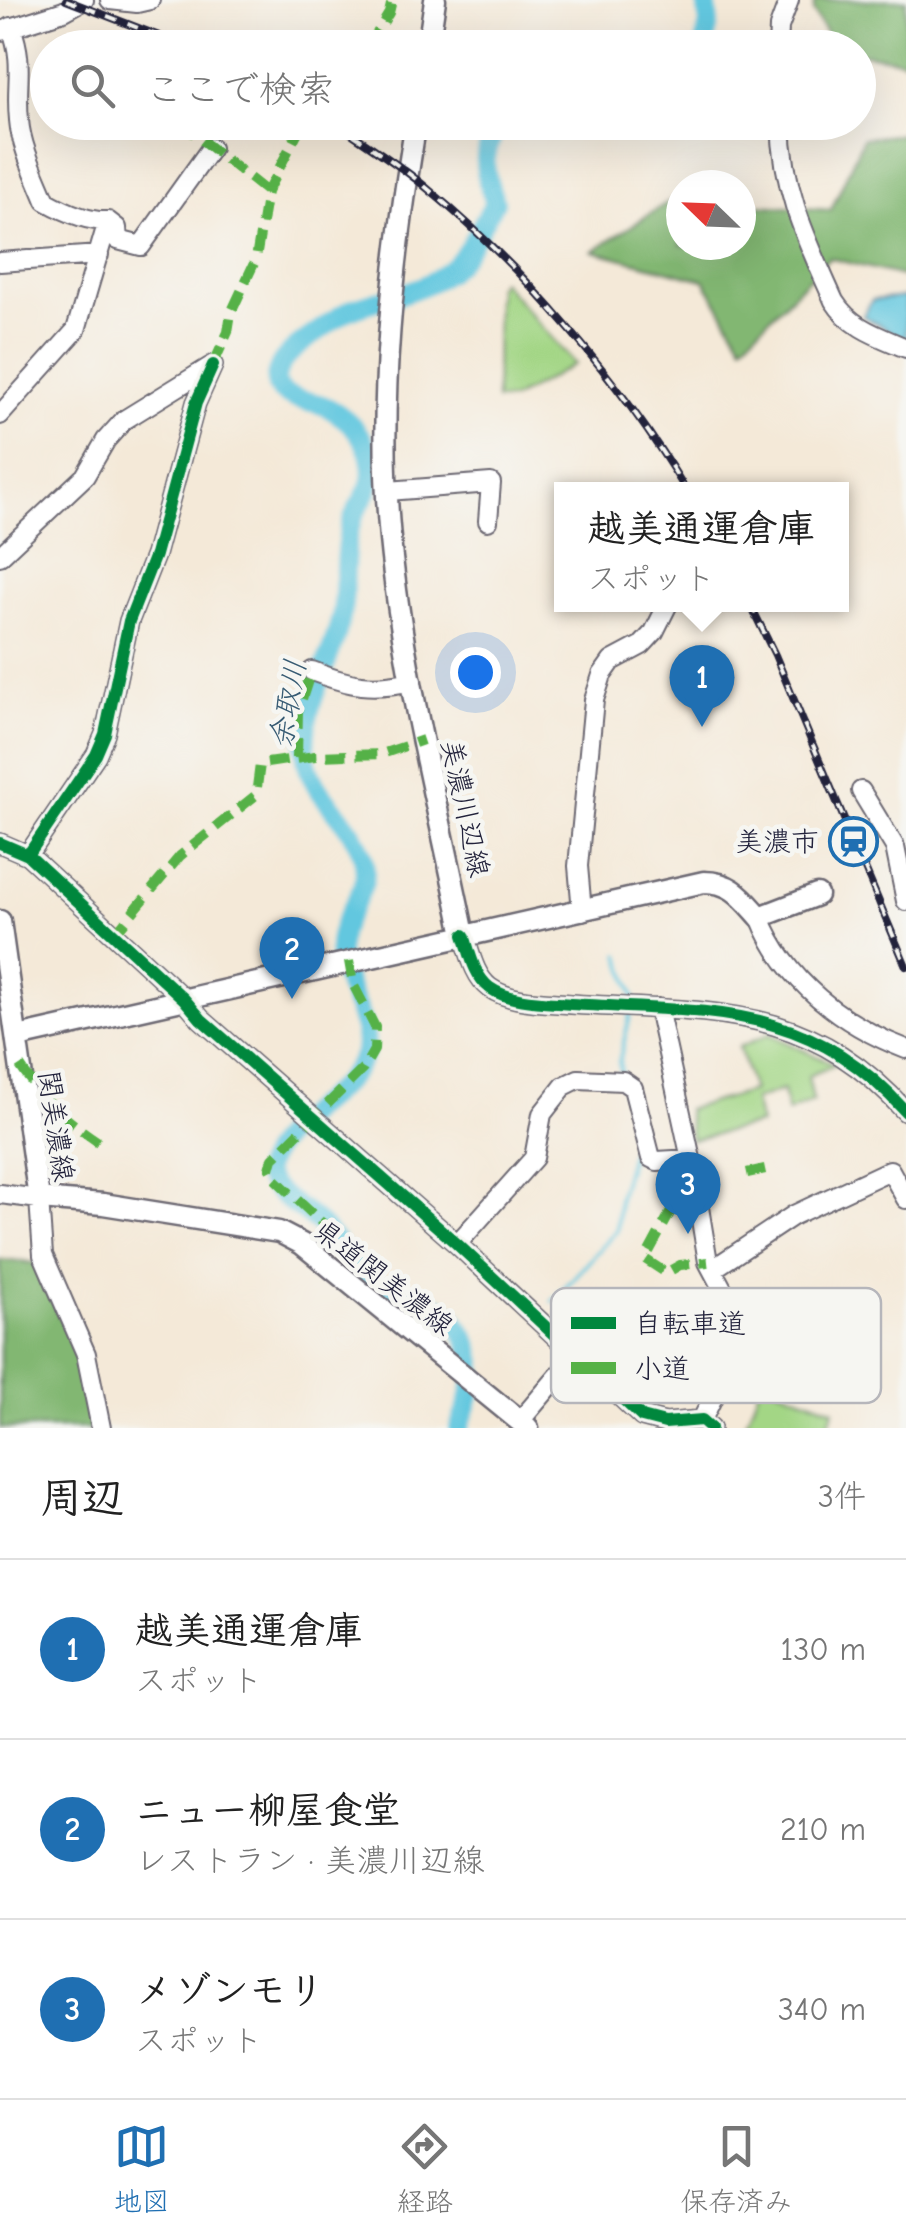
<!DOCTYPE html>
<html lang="ja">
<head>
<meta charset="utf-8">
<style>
	:root { --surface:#fff; --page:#f6f6f6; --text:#222; --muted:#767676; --line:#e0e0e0; --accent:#1f6fb2 }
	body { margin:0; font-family:"Comic Neue","Klee One",sans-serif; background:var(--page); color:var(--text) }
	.compass { position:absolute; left:666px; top:170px; width:90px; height:90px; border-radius:50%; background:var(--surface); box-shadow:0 10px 40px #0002; rotate:293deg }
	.you { position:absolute; left:475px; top:672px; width:35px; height:35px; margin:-25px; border:8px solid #fff; border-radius:50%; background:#1a73e8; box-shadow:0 0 0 15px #1a73e833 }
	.badge { display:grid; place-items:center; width:65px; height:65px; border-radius:50%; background:var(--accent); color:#fff; font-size:32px; font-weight:700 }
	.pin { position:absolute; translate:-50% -82px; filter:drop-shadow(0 2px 5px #0008) }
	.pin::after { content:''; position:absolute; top:52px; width:35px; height:30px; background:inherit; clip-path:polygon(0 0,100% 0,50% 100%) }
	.popup { position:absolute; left:554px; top:482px; width:295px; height:130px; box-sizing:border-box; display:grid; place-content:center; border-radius:0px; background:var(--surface); filter:drop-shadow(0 2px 8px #0005); font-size:32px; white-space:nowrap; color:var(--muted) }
	.popup b { font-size:38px; color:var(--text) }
	.popup::after { content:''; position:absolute; left:50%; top:100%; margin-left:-20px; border:20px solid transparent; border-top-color:var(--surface) }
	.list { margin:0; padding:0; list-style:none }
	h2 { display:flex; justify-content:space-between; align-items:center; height:130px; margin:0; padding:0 40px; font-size:42px }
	h2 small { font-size:32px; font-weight:400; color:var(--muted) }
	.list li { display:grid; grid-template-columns:65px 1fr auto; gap:30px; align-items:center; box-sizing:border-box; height:180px; padding:0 40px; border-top:2px solid var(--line) }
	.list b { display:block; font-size:38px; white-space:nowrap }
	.list p { margin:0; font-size:32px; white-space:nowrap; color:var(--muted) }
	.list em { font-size:32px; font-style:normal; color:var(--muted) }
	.icon { flex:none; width:55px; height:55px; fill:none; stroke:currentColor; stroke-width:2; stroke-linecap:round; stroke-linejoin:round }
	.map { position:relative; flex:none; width:906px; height:1428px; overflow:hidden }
	.search { position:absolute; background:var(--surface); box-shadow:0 10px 40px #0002; left:30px; right:30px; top:30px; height:110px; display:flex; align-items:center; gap:25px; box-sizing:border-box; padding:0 35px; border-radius:55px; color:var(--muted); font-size:38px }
	.sheet { height:670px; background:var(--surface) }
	nav { display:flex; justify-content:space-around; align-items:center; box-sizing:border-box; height:140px; border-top:2px solid var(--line); background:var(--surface); font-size:28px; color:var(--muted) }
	nav a { display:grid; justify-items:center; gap:5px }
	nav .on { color:var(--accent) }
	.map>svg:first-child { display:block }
</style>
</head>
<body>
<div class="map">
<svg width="906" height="1428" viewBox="0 0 906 1428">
	<rect width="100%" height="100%" fill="#f6f6f2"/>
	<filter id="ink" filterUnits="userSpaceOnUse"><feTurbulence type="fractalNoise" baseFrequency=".01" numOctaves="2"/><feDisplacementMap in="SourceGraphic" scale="20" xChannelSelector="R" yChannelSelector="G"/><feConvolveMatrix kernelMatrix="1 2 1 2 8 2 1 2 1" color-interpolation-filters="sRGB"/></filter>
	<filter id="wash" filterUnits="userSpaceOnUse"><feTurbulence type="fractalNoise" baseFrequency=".0048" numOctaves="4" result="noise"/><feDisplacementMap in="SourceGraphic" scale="40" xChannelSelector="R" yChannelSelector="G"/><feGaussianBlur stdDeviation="2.25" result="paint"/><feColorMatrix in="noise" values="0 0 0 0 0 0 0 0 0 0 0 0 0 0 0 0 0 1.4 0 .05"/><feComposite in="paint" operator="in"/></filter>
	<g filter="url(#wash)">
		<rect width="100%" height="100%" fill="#f4e9d8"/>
		<path fill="#a3d685" stroke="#627c60" stroke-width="2.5" d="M 501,281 L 575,364 L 511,400 L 496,400 L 497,287 Z
			M 769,1034 L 835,1065 L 808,1076 L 813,1101 L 787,1112 L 783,1090 L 754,1100 L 760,1124 L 691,1140 L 687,1109 L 753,1091 L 739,1047 Z
			M 761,1382 L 834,1409 L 827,1428 L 744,1428 Z"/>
		<path fill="#82b772" stroke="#526c56" stroke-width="2.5" d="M 815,0 L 906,0 L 906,61 L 859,53 L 858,48 L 834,47 L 813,11 Z
			M 906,134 L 906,277 L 829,258 L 743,345 L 704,280 L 593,251 L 673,199 L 681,200 L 681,245 L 741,245 L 741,204 L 831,210 L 863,138 Z
			M 0,1260 L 36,1263 L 78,1357 L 95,1428 L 0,1428 Z"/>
		<path fill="#62c7df" stroke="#42748d" stroke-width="2.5" d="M 906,297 L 906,340 L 863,316 L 872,300 Z"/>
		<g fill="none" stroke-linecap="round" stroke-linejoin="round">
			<path stroke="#62c7df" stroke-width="4" d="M 620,955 L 634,998 L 633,1003
				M 622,1076 L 619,1062 L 631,1012
				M 553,1301 L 617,1230 L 619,1197 L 634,1142 L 624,1090"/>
			<path stroke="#62c7df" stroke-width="20" d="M 703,48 L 709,24 L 706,0
				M 459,1428 C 472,1395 482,1366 463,1333 C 456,1322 449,1311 437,1306 C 420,1299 401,1300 385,1290 C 359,1274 341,1247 320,1225 C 302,1208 275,1196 264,1173 C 274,1122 349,1098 364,1053 C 374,1024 336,980 339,945 C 342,905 379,892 359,846 C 345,813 310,794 306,756 C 300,702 334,661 342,611 C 347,581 342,549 352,521 C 356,507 369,494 371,480 C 376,448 354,421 327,407 C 311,398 262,402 280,366 C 286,354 302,343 313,335 C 325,327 337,316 350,310 C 384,296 426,293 454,266 C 471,250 482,222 495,202 C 481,168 482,155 499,122"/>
		</g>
	</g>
	<g filter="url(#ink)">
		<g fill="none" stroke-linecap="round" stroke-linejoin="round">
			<defs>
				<path id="minor" d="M 110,0 L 137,3 L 150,0
					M 11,27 C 25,65 15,83 19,120 C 21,147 36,176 46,201 C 64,211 87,222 108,221
					M 1,31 L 64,11 L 84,0
					M 778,48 L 779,27 L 789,0
					M 781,122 C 783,193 806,238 834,301 C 851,328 878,336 906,348
					M 0,262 L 99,255
					M 0,415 L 76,330 L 108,221 L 117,228 L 118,240 L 141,246 L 211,148
					M 388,491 L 491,483 L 488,521
					M 0,556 L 85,476 L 106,440 L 124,420 L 213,365
					M 312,671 C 351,686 371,690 412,681
					M 861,791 L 895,847 L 906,901
					M 0,843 L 28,855 L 184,999 L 201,1019 L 457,1244 L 642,1417 L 665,1423 L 702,1420 L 711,1428
					M 28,855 L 96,755 L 105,734 L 129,621 L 155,555 L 196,403 L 213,365
					M 582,911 L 578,866 L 594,700 L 602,675 L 612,661 L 642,645 L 654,632 L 668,604
					M 760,917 C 785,981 843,1025 906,1049
					M 464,935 C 470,953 474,976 490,988 C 511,1003 547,1002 571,1004 C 707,1013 806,1000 906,1112
					M 658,1008 L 691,1159 L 708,1262 L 731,1305 L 732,1341 L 724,1374 L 702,1420
					M 0,1194 L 39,1199 L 43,1255 L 86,1354 L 101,1428
					M 457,1244 L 534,1158 L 542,1114 L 564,1086 L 578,1079 L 623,1081 L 633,1088 L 651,1158 L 657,1161 L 691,1159
					M 713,1269 L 794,1215 L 890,1170 L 906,1199
					M 608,1383 L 663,1318
					M 520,1421 L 577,1354"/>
				<path id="major" d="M 428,48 L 435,0
					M 416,122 C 393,261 377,399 390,539 C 403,672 437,803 464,935
					M 0,921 L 39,1199 L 103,1204 L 279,1232 L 302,1244 L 528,1428
					M 18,1037 L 704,882 C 732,882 742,897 760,917 L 817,895"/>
			</defs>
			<use href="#minor" stroke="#6c6872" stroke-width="22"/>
			<use href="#major" stroke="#6c6872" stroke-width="25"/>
			<use href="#minor" stroke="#fff" stroke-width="18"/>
			<use href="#major" stroke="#fff" stroke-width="20"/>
			<defs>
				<path id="rail" d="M 66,0 L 190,48
					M 335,122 C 366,144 399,164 428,189 C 525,269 621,382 686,490
					M 750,604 L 775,655 L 906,966"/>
			</defs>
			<use href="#rail" stroke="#22223b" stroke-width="8"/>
			<use href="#rail" stroke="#f6f6f2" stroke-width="4" stroke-dasharray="11" stroke-linecap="butt"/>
			<path stroke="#55b146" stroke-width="10" stroke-dasharray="20 10" stroke-linecap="butt" d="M 118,34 L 122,48
				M 368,48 L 389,13 L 392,0
				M 179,122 L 267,192
				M 213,365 L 228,332 L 231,313 L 256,259 L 267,192 L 303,122
				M 297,758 L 298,711 L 311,671
				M 113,936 L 180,856 L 256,795 L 260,764 L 315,756 L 382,754 L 423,740
				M 20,1066 C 44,1102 70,1124 106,1147
				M 747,1173 L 765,1169
				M 696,1189 L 675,1204 L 645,1259 L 666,1273 L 680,1265 L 708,1262
				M 334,1234 L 275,1179 L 270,1169 L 273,1158 L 363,1069 L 374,1050 L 375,1027 L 353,984 L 349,961"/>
			<defs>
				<path id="cycleway" d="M 0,843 L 28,855 L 184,999 L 201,1019 L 457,1244 L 642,1417 L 665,1423 L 702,1420 L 711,1428
					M 28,855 L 96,755 L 105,734 L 129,621 L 155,555 L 196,403 L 213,365
					M 464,935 C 470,953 474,976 490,988 C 511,1003 547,1002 571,1004 C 707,1013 806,1000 906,1112"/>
			</defs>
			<use href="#cycleway" stroke="#f6f6f2" stroke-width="19"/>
			<use href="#cycleway" stroke="#00873e" stroke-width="12"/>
		</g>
	</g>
	<defs>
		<symbol id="station-ring" viewBox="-11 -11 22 22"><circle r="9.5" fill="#f6f6f2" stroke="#1f6fb2" stroke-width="1.5"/><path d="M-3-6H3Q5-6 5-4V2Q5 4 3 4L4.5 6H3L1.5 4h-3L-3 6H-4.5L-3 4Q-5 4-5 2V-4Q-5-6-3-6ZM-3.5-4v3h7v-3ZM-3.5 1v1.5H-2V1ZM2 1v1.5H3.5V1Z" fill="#1f6fb2"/></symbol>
	</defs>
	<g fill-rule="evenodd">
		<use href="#station-ring" x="826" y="814" width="55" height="55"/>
	</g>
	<g text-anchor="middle" stroke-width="9" stroke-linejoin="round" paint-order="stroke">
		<g font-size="28" fill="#22223b" stroke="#f6f6f2">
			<text transform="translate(466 808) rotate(78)" y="10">美濃川辺線</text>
			<text transform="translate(57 1126) rotate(82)" y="10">関美濃線</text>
			<text transform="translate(384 1277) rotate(38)" y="10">県道関美濃線</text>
		</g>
		<g font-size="28" fill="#22223b" stroke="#f6f6f2" text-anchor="end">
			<text x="819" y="851">美濃市</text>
		</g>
		<g font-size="30" font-style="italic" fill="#385c74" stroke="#f6f6f2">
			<text transform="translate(288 704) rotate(-80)" y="10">余取川</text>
		</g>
	</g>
	<rect x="551" y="1288" width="330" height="115" rx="15" fill="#f6f6f2" stroke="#b6b6bb" stroke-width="2.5"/>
	<rect x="571" y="1317" width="45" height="12" fill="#00873e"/>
	<rect x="571" y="1362" width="45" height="12" fill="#55b146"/>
	<g font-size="28" fill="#22223b">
		<text x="634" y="1333">自転車道</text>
		<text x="634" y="1378">小道</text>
	</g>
</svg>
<svg class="compass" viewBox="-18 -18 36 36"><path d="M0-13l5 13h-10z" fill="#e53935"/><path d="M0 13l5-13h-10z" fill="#767676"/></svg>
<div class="you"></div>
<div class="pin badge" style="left:702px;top:727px">1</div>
<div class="popup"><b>越美通運倉庫</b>スポット</div>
<div class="pin badge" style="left:292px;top:999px">2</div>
<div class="pin badge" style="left:688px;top:1234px">3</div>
<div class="search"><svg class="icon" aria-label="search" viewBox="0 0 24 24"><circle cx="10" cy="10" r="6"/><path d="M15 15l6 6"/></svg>ここで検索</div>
</div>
<section class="sheet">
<h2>周辺<small>3件</small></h2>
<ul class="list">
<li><span class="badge">1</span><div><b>越美通運倉庫</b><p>スポット</p></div><em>130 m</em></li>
<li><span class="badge">2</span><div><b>ニュー柳屋食堂</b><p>レストラン · 美濃川辺線</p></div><em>210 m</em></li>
<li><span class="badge">3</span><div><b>メゾンモリ</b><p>スポット</p></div><em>340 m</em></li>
</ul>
</section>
<nav>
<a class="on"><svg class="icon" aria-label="map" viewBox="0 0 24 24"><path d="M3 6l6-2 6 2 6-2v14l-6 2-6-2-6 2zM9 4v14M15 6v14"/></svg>地図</a>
<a><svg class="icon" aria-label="directions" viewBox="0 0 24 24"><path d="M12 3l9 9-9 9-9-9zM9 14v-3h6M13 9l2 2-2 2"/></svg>経路</a>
<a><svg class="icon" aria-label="saved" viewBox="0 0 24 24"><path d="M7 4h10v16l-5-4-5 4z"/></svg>保存済み</a>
</nav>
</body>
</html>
